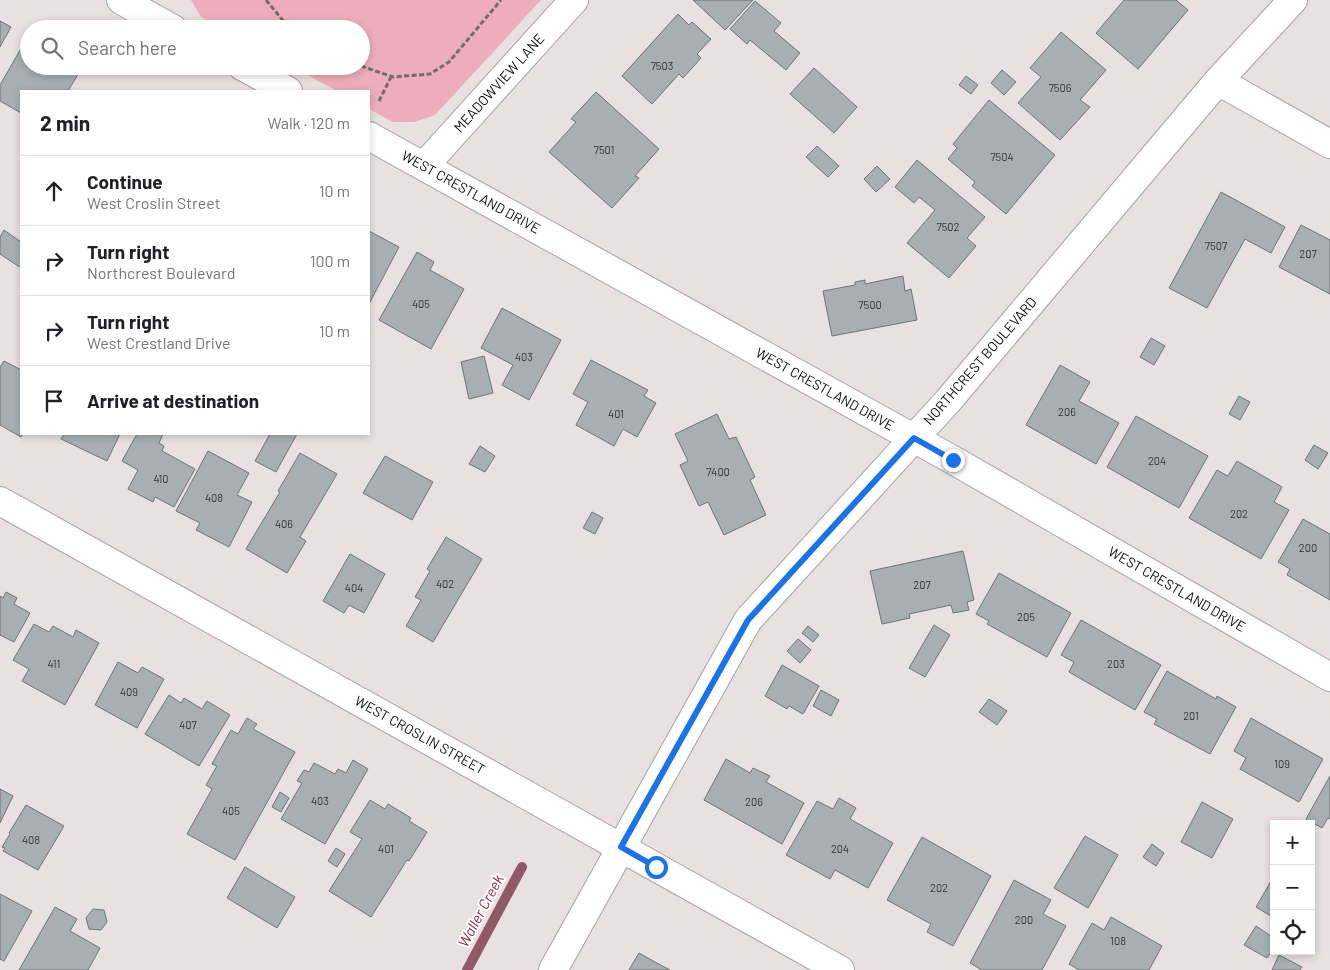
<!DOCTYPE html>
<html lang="en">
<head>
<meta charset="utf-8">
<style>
	:root { --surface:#fff; --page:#f2f2f2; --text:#202124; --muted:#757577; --line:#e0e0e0 }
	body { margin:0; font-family:Barlow,sans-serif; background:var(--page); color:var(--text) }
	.controls { position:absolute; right:15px; bottom:15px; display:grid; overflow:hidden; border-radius:0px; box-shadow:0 2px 8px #0003 }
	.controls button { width:45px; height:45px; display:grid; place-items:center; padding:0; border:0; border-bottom:1px solid var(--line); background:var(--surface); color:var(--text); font:25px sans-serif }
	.stop { position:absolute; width:15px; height:15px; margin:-11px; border:4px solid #1a73e8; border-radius:50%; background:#fff }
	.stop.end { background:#1a73e8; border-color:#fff; box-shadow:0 1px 5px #0008 }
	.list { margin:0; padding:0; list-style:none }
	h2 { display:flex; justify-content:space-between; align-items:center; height:65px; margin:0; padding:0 20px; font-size:21px }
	h2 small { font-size:16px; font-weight:400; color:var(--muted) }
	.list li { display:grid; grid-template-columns:32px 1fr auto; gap:15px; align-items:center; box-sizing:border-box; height:70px; padding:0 20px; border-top:1px solid var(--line) }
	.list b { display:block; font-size:19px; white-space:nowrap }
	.list p { margin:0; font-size:16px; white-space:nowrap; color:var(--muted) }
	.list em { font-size:16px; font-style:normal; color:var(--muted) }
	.icon { flex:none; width:28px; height:28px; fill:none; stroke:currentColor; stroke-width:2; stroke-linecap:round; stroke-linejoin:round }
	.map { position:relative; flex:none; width:1330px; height:970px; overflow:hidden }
	.search { position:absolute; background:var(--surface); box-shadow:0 2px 8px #0003; left:20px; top:20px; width:350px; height:55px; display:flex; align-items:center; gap:12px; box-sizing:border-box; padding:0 18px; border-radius:28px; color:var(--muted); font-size:19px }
	.panel { position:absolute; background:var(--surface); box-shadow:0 2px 8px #0003; left:20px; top:90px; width:350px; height:345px; border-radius:0px }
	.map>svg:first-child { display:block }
</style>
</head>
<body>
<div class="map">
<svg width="1330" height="970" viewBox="0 0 1330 970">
	<rect width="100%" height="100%" fill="#e8e0e1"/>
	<path fill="#edadba" d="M 191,0 L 541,0 L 435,115 L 415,122 L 393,122 L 369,109 L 369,91 L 337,91 L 291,66 L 361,66 L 361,29 L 222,29 L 201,17 Z"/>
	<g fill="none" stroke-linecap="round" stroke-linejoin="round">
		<path stroke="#905965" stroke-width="10" d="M 467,970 L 522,867"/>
	</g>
	<path fill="#a7afb2" stroke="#6e7578" d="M 693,0 L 753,0 L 725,30 Z
		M 1124,0 L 1176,0 L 1188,10 L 1138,69 L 1096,33 Z
		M 755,1 L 781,23 L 774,31 L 800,53 L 786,70 L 750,40 L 747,44 L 730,29 Z
		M 678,14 L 689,25 L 692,22 L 711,39 L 697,54 L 701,58 L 683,78 L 679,74 L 652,104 L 622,76 Z
		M 0,21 L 11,27 L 0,47 Z
		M 1061,32 L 1106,70 L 1080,100 L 1090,107 L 1060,140 L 1018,103 L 1041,77 L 1030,68 Z
		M 23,45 L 29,49 L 29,66 L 71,66 L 80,71 L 68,91 L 21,91 L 21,113 L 0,101 L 0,85 Z
		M 814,68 L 857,107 L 834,133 L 790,94 Z
		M 1002,70 L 1016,82 L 1004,95 L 991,83 Z
		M 966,76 L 978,85 L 971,94 L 959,85 Z
		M 596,92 L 659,149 L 635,176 L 639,178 L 612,208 L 549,152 L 576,122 L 571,119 Z
		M 989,100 L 1055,155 L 1006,214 L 972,186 L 975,182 L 948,159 L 957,148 L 953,144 Z
		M 817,146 L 839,166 L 828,177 L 806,157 Z
		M 917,160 L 985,217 L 967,238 L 976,246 L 949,278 L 907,243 L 935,210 L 919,197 L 914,203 L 895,187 Z
		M 877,166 L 890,179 L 876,192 L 864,179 Z
		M 1221,192 L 1285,227 L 1271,253 L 1245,239 L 1207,308 L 1169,288 Z
		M 1301,225 L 1330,240 L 1330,294 L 1279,267 Z
		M 4,230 L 21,242 L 21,268 L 0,254 L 0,237 Z
		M 369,231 L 399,247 L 369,304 Z
		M 417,252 L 434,262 L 430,270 L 464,289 L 431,349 L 379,320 Z
		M 903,276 L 905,291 L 911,289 L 917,320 L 832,336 L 823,291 L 855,285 L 855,282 L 865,280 L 865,284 Z
		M 502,308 L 561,340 L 529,400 L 502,385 L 513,365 L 481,348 Z
		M 1151,338 L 1165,346 L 1154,365 L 1140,357 Z
		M 484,356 L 493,393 L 469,399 L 461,362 Z
		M 591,360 L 648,390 L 644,396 L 656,403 L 637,437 L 623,429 L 614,446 L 576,425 L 588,402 L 573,394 Z
		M 4,361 L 21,370 L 21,434 L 23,434 L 21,437 L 0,425 L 0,367 Z
		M 1060,365 L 1090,382 L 1079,401 L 1119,423 L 1096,464 L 1026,425 Z
		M 1239,396 L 1250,402 L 1240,420 L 1229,414 Z
		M 717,414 L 729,439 L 736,437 L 755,477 L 750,480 L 766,515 L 724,535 L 708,502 L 699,506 L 680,465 L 688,461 L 675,434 Z
		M 1136,416 L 1208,456 L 1179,508 L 1107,467 Z
		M 64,434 L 120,434 L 107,461 L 61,439 Z
		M 137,434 L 163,434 L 159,443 L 164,446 L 162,451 L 195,469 L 174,507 L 155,497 L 153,502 L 128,489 L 138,470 L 122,461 Z
		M 270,434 L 297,434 L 276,472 L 255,461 Z
		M 1314,445 L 1328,453 L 1318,469 L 1305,460 Z
		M 480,446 L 495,456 L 485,472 L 469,464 Z
		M 208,451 L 249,473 L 237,495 L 252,502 L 229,547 L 196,530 L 200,523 L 176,511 Z
		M 300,453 L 337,474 L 300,537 L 306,541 L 287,573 L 246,549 L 280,492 L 278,491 Z
		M 385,456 L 433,482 L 412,520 L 363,493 Z
		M 1237,461 L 1282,487 L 1274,502 L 1289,510 L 1261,559 L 1189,518 L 1217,470 L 1228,476 Z
		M 592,512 L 603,518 L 595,534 L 583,528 Z
		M 1303,519 L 1330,534 L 1330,600 L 1287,575 L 1290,569 L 1278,562 Z
		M 446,537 L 482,559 L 433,642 L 406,626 L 421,600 L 415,597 L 430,571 L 427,569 Z
		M 963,551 L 974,600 L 967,602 L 969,610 L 953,613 L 951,605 L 909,614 L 910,618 L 882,624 L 870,571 Z
		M 350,554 L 385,574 L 364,613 L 349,605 L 344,613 L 323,601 Z
		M 999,573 L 1071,613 L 1047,657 L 987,624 L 989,621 L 976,614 Z
		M 6,592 L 17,598 L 14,604 L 30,613 L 14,642 L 0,635 L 0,596 L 3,598 Z
		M 1081,620 L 1161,665 L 1135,710 L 1069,672 L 1074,662 L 1061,655 Z
		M 34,624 L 49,632 L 53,626 L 73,637 L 76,630 L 99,643 L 65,705 L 22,681 L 29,669 L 13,660 Z
		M 934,625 L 950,635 L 925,677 L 909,668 Z
		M 808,626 L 819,635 L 813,642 L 802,633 Z
		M 798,639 L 811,650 L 800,663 L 787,651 Z
		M 118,662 L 138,673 L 142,667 L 164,679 L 137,728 L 95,705 Z
		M 782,665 L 819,686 L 803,714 L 789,706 L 787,709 L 765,696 Z
		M 1167,671 L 1216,699 L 1217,696 L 1236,707 L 1210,754 L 1154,724 L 1157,719 L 1144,712 Z
		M 821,690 L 839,700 L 831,716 L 813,706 Z
		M 169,695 L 181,703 L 184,698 L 202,709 L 207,701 L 230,715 L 199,766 L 145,734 Z
		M 989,699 L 1007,711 L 997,725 L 979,712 Z
		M 247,718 L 257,724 L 253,729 L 295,752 L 235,860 L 187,834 L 212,789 L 206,785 L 217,766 L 212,764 L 231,730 L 238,734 Z
		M 1251,718 L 1323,759 L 1299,802 L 1240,769 L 1246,758 L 1234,751 Z
		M 726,759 L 750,773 L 753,768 L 770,776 L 766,782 L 804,803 L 782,844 L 704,800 Z
		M 353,760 L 368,769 L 325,844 L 281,819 L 302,783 L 297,781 L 304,770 L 309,772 L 314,763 L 335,774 L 338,769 L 346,773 Z
		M 1330,776 L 1330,819 L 1328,818 L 1322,828 L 1306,819 Z
		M 0,789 L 13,796 L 0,823 Z
		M 280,792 L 289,798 L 281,812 L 272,807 Z
		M 839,798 L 856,808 L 850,819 L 893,843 L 868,888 L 835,870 L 830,879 L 786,855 L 817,801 L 833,809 Z
		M 370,800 L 385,809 L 388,804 L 411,818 L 409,821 L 427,832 L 409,861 L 407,860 L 371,917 L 329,891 L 362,839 L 350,832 Z
		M 1202,802 L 1233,819 L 1212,858 L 1181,842 Z
		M 26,805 L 64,826 L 38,870 L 3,851 L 5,848 L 2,847 L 10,834 L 9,833 Z
		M 1085,836 L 1118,855 L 1088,908 L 1054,888 Z
		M 922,837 L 991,876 L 953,946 L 927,932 L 931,924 L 887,900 Z
		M 1152,844 L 1164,853 L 1156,866 L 1143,857 Z
		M 336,848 L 345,854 L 337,867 L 328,861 Z
		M 245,867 L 295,897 L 277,928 L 227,898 Z
		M 1274,876 L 1274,918 L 1256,907 Z
		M 1014,880 L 1051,900 L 1043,914 L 1066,926 L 1042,970 L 982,970 L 970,963 Z
		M 0,894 L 32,911 L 4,961 L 0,959 Z
		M 55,907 L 77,919 L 70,931 L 100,948 L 88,970 L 19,970 Z
		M 93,909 L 104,910 L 107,922 L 101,930 L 89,929 L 86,918 Z
		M 1111,917 L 1162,946 L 1149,970 L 1079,970 L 1069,964 L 1092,923 L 1104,930 Z
		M 1256,926 L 1274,938 L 1274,948 L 1267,958 L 1244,945 Z
		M 639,953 L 655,962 L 670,970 L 629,970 Z
		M 1279,955 L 1302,967 L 1300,970 L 1272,970 Z"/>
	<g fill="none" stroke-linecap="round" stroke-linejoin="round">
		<defs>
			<path id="minor" d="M 121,0 L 173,29
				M 242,66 L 288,91
				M 1218,81 L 1330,144
				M 369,136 L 953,460 L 1330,677
				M 424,166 L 574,0
				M 0,501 L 840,970"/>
			<path id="tertiary" d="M 553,970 L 748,620 L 948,401 L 1218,81 L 1293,0"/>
		</defs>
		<use href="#minor" stroke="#a9a1a2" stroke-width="30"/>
		<use href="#tertiary" stroke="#a9a1a2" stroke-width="30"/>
		<path stroke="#716c6d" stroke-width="3" stroke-dasharray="5 2.5" stroke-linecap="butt" d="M 266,0 L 290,29
			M 361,66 L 393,77 L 430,74 L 449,62 L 501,0
			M 379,101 L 391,77"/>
		<use href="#minor" stroke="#fff" stroke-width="28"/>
		<use href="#tertiary" stroke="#fff" stroke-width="28"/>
	</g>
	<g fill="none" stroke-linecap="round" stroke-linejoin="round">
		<path stroke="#1a73e8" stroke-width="6" d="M 656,867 L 621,847 L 748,620 L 914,438 L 953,460"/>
	</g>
	<g text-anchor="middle" stroke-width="4" stroke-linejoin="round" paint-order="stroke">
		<g font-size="11" fill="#343436">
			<text x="662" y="70">7503</text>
			<text x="1060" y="92">7506</text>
			<text x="604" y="154">7501</text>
			<text x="1002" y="161">7504</text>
			<text x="948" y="231">7502</text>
			<text x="1216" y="250">7507</text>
			<text x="1308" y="258">207</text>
			<text x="421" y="308">405</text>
			<text x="870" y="309">7500</text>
			<text x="524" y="361">403</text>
			<text x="1067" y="416">206</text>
			<text x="616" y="418">401</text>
			<text x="1157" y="465">204</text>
			<text x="718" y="476">7400</text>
			<text x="161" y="483">410</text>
			<text x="214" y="502">408</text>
			<text x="1239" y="518">202</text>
			<text x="284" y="528">406</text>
			<text x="1308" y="552">200</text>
			<text x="445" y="588">402</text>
			<text x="922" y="589">207</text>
			<text x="354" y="592">404</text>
			<text x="1026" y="621">205</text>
			<text x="54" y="668">411</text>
			<text x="1116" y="668">203</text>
			<text x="129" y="696">409</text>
			<text x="1191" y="720">201</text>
			<text x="188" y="729">407</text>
			<text x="1282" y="768">109</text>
			<text x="320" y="805">403</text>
			<text x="754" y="806">206</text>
			<text x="231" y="815">405</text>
			<text x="31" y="844">408</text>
			<text x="386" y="853">401</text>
			<text x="840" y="853">204</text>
			<text x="939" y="892">202</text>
			<text x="1024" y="924">200</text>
			<text x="1118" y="945">108</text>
		</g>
		<g font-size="14" fill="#0e0b0c" stroke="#fff">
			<text transform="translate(499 83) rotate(-48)" y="5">MEADOWVIEW LANE</text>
			<text transform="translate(471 192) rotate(29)" y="5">WEST CRESTLAND DRIVE</text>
			<text transform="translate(980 361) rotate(-49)" y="5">NORTHCREST BOULEVARD</text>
			<text transform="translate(825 389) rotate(29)" y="5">WEST CRESTLAND DRIVE</text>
			<text transform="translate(1177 589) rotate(30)" y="5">WEST CRESTLAND DRIVE</text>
			<text transform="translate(420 735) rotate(29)" y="5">WEST CROSLIN STREET</text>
		</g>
		<g font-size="15" font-style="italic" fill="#8a2b48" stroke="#fff">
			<text transform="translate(481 911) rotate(-62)" y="5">Waller Creek</text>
		</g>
	</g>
</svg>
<div class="controls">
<button>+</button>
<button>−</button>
<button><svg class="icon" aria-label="locate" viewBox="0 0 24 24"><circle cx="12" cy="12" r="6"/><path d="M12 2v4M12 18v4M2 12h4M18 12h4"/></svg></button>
</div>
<div class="stop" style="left:656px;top:867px"></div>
<div class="stop end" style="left:953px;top:460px"></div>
<div class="search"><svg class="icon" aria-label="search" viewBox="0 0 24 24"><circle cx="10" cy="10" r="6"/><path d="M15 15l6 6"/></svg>Search here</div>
<section class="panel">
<h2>2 min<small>Walk · 120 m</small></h2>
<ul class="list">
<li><svg class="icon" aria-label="ahead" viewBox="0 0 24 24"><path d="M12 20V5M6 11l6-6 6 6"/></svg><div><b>Continue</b><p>West Croslin Street</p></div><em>10 m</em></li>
<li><svg class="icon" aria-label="right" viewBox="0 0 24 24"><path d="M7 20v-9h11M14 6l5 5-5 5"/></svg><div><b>Turn right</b><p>Northcrest Boulevard</p></div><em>100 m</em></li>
<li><svg class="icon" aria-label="right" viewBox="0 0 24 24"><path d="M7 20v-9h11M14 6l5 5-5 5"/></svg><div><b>Turn right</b><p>West Crestland Drive</p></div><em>10 m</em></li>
<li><svg class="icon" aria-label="arrive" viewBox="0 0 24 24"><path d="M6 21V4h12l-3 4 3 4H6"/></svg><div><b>Arrive at destination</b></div></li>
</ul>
</section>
</div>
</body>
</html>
